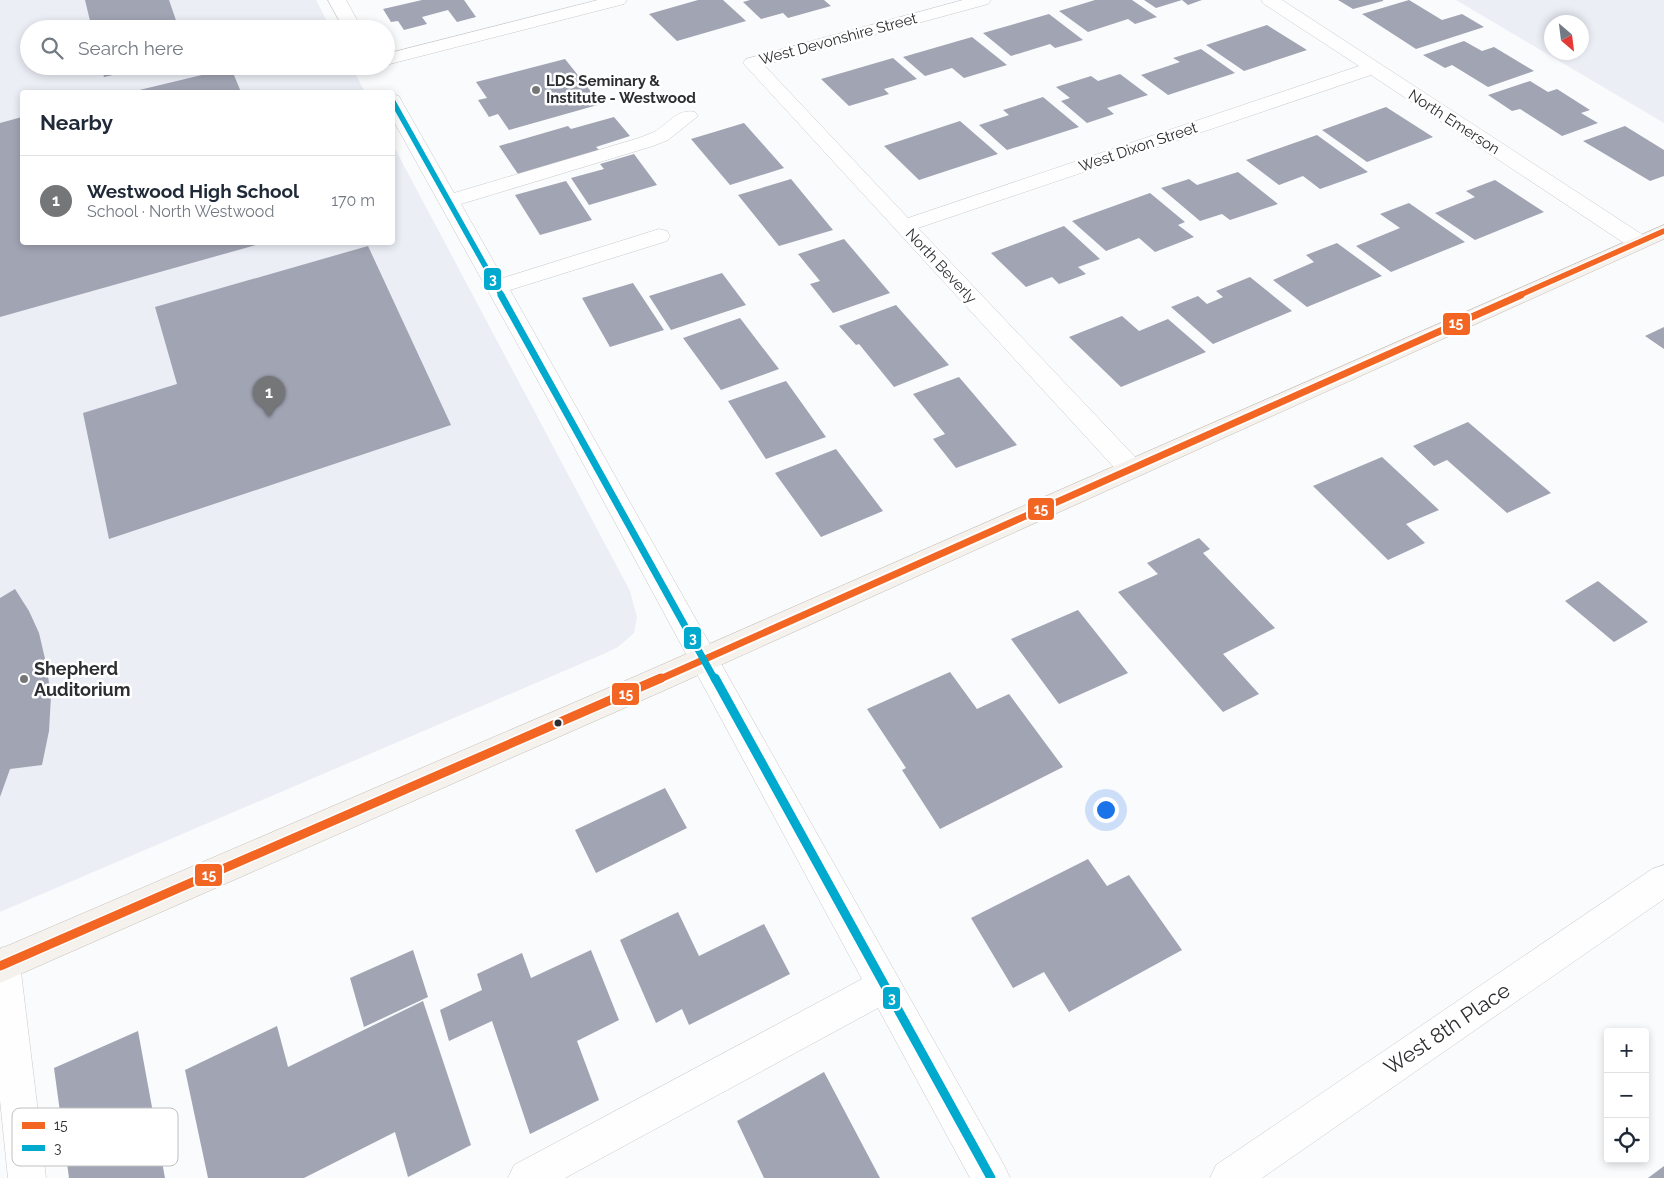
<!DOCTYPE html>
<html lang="en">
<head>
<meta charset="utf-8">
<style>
	:root { --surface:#fff; --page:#f6f6f7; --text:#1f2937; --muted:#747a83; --line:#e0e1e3; --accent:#757678 }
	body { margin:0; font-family:Raleway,sans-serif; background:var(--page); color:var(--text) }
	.controls { position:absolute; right:15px; bottom:15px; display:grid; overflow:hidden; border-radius:5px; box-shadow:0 2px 8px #0003 }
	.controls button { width:45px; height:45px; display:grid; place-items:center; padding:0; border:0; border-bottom:1px solid var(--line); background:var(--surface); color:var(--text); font:25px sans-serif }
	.compass { position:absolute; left:1544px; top:15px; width:45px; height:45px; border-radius:50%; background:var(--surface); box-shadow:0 2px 8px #0003; rotate:152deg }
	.you { position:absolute; left:1105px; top:809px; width:18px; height:18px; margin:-12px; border:4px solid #fff; border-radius:50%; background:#1a73e8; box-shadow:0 0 0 8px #1a73e833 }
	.badge { display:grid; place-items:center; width:32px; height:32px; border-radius:50%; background:var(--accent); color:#fff; font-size:16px; font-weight:700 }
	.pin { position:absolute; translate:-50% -41px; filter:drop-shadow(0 1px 2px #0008) }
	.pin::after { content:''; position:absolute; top:26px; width:18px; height:15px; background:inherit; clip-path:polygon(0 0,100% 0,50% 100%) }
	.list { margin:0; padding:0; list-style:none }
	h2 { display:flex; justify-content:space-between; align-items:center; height:65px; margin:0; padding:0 20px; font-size:21px }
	h2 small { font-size:16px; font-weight:400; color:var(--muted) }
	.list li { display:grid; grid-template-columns:32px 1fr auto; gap:15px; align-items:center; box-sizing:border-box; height:90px; padding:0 20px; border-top:1px solid var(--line) }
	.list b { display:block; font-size:19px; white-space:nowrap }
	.list p { margin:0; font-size:16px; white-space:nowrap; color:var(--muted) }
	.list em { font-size:16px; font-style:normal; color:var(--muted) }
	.icon { flex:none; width:28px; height:28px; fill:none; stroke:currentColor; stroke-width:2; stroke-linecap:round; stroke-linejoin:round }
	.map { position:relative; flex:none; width:1664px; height:1178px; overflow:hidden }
	.search { position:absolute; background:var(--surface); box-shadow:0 2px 8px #0003; left:20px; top:20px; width:375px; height:55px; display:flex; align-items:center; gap:12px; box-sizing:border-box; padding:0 18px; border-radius:28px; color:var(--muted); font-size:19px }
	.panel { position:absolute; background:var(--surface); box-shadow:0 2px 8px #0003; left:20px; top:90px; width:375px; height:155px; border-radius:5px }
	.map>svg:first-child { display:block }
</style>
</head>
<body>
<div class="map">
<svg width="1664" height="1178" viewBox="0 0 1664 1178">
	<rect width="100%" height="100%" fill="#fafbfd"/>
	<path fill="#ebeef5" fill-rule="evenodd" d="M 0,0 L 316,0 L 331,29 L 29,29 L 29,66 L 351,66 L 365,92 L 22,92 L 22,242 L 392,242 L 393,145 L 630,591 L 637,617 L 634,633 L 618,647 L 606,653 L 0,912 Z
		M 1456,0 L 1664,0 L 1664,123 ZM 1552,22 L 1582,22 L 1582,52 L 1552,52 Z"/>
	<path fill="#a1a4b3" d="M 85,0 L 169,0 L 179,29 L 92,29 Z
		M 422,0 L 464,0 L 476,17 L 457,22 L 448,10 L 422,17 L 427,24 L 404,30 L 398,21 L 391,22 L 383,9 Z
		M 698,0 L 723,0 L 746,21 L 677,41 L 649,14 Z
		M 750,0 L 824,0 L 831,6 L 788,18 L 783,13 L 761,19 L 743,2 Z
		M 1095,0 L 1132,0 L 1157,17 L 1135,24 L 1128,19 L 1088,32 L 1059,11 Z
		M 1144,0 L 1202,0 L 1188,5 L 1182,0 L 1156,8 Z
		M 1338,0 L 1383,0 L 1383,1 L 1353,9 Z
		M 1409,0 L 1442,20 L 1462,14 L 1484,27 L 1416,49 L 1362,14 Z
		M 1049,14 L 1083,40 L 1055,48 L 1050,44 L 1011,56 L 983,33 Z
		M 1267,25 L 1307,50 L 1244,71 L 1206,45 Z
		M 972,37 L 1007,65 L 964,78 L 952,68 L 925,76 L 903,57 Z
		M 1464,41 L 1482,51 L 1494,47 L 1534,71 L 1488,87 L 1452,65 L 1445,68 L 1423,55 Z
		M 1201,49 L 1235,73 L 1168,95 L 1141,75 L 1180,62 L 1173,58 Z
		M 893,58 L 917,79 L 884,89 L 889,94 L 849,106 L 821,79 Z
		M 565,59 L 601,104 L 509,130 L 498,114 L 489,117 L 478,100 L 487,98 L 476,82 Z
		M 101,66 L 149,66 L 149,67 L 104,77 Z
		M 231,68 L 241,92 L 131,92 Z
		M 1120,74 L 1148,95 L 1107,108 L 1114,114 L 1087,123 L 1061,101 L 1070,98 L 1056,87 L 1091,76 L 1098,81 Z
		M 1530,81 L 1548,92 L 1557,89 L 1590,110 L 1581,113 L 1598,123 L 1562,136 L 1520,109 L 1512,111 L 1488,95 Z
		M 1043,97 L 1079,127 L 1007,150 L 979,125 L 1009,115 L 1003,110 Z
		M 1386,107 L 1433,137 L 1367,162 L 1322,130 Z
		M 22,117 L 22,242 L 263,243 L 0,317 L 0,123 Z
		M 614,117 L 630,136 L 596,147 L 599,150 L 518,174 L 499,146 L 568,126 L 571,129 Z
		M 960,121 L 998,154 L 919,180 L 884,146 Z
		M 744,123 L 784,168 L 730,185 L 691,139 Z
		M 1625,126 L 1664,150 L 1664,176 L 1650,181 L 1583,141 Z
		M 1317,135 L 1368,172 L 1320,189 L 1303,176 L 1279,185 L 1246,160 Z
		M 634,154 L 657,185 L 589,205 L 571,178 L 604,169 L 600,164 Z
		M 1238,172 L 1278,204 L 1230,220 L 1222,214 L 1200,221 L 1161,188 L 1189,179 L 1197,185 Z
		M 791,179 L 833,230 L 779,246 L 738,195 Z
		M 1495,180 L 1544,212 L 1475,240 L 1435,213 L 1475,197 L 1466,191 Z
		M 566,181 L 592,220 L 540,235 L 515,195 Z
		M 1150,193 L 1185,222 L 1178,225 L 1194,237 L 1155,252 L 1139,238 L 1106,251 L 1072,221 Z
		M 1409,203 L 1465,242 L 1391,272 L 1356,246 L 1400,228 L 1380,214 Z
		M 1064,226 L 1100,259 L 1078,267 L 1086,274 L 1059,284 L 1052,277 L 1026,287 L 991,253 Z
		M 844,239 L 890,293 L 833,313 L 810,284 L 820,281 L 798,254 Z
		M 1337,243 L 1382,276 L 1307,307 L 1273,280 L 1314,262 L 1306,255 Z
		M 368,246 L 451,425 L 109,539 L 83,413 L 177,384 L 155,307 Z
		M 722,273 L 746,305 L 671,330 L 649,296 Z
		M 1250,277 L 1292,311 L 1213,344 L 1171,307 L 1198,296 L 1207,304 L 1223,297 L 1216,291 Z
		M 633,283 L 664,330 L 610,347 L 582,298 Z
		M 896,305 L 949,365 L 894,387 L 859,344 L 856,345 L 839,326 Z
		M 1122,316 L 1139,331 L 1168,319 L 1206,352 L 1121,387 L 1069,337 Z
		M 740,318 L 779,369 L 721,390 L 683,338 Z
		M 1664,327 L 1664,349 L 1645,336 Z
		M 959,377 L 1017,445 L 956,468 L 933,439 L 945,434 L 913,394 Z
		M 786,381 L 826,437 L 766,459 L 728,401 Z
		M 1468,422 L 1551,493 L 1507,513 L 1447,460 L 1434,466 L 1413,446 Z
		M 836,449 L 883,511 L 821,537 L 775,473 Z
		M 1382,457 L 1439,510 L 1406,524 L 1425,543 L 1388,560 L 1313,486 Z
		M 1199,538 L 1210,549 L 1203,553 L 1275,628 L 1223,654 L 1259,694 L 1223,712 L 1118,592 L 1158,574 L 1147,563 Z
		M 1598,581 L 1648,622 L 1614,642 L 1565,601 Z
		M 15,589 L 29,611 L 39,633 L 46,663 L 51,696 L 49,731 L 42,765 L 10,769 L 0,797 L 0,598 Z
		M 1078,610 L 1128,673 L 1059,704 L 1011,639 Z
		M 950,672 L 977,709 L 1009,694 L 1063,767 L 940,829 L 902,770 L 906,768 L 867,709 Z
		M 665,788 L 687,828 L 596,873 L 575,830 Z
		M 1088,859 L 1107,886 L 1129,875 L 1182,950 L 1069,1012 L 1044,972 L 1013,988 L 971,918 Z
		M 678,912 L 699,956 L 764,924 L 790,974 L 689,1025 L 682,1009 L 656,1023 L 620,940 Z
		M 413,950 L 428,997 L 364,1027 L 350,978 Z
		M 591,950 L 619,1020 L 577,1041 L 599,1100 L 530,1134 L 492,1021 L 449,1041 L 440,1010 L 482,990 L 477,974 L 522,953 L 531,978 Z
		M 423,1001 L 471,1145 L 408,1177 L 395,1132 L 304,1178 L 208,1178 L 185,1070 L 277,1026 L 288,1067 Z
		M 138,1031 L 165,1178 L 69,1178 L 54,1068 Z
		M 824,1072 L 880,1178 L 764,1178 L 737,1121 Z
		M 1664,1166 L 1664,1178 L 1648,1178 Z"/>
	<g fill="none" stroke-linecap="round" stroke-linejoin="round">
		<defs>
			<path id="minor" d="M 328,0 L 346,0 L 362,29 L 344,29 Z
				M 598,0 L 627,0 L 624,4 L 386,65 L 386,54 Z
				M 963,0 L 991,0 L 988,4 L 764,65 L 908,218 L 1359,66 L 1264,4 L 1261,0 L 1282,0 L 1646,237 L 1649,242 L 1646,247 L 1638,249 L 1630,247 L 1371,75 L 918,228 L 1139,461 L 1143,468 L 1139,475 L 1130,477 L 1121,475 L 743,63 L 746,59 Z
				M 392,94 L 399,96 L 401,100 L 454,193 L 639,138 C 644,136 649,134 654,132 C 668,124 678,108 695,112 L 698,116 L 668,140 L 653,146 L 461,204 L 503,278 L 659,229 L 667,231 L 670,236 L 667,241 L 510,290 L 1004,1165 L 1010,1178 L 970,1178 L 878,1008 L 565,1178 L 508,1178 L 514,1165 L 862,979 L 558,417 L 392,118 Z
				M 1664,865 L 1664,899 L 1262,1178 L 1210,1178 L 1216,1165 L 1652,869 Z
				M 3,947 L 15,952 L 20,964 L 46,1178 L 8,1178 L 0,1100 L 0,949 Z"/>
			<path id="major" d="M 1664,225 L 1664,239 L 663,691 L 0,983 L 0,949 L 643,673 Z"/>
		</defs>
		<use href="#minor" stroke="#c8c9cb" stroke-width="1"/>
		<use href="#major" stroke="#c4bdb6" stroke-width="1"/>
		<use href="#minor" fill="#fefeff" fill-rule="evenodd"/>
		<use href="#major" fill="#f5f1ed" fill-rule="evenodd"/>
		<defs>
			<path id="bus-1-far2" d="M 1518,296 L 1664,231"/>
			<path id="bus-1-far1" d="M 658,680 L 1521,295"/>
			<path id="bus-1" d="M 0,966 L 661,678"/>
			<path id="bus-2-far2" d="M 392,100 L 502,296"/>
			<path id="bus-2-far1" d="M 501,295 L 715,680"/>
			<path id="bus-2" d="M 715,678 L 991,1178"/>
		</defs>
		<use href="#bus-1-far2" stroke="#fff" stroke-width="8"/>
		<use href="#bus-1-far1" stroke="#fff" stroke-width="11"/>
		<use href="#bus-1" stroke="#fff" stroke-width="12"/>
		<use href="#bus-2-far2" stroke="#fff" stroke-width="8"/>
		<use href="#bus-2-far1" stroke="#fff" stroke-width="11"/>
		<use href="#bus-2" stroke="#fff" stroke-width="12"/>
		<use href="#bus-1-far2" stroke="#f26522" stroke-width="5.5"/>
		<use href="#bus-1-far1" stroke="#f26522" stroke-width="7"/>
		<use href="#bus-1" stroke="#f26522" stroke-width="9"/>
		<use href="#bus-2-far2" stroke="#00a9ce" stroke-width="5.5"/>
		<use href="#bus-2-far1" stroke="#00a9ce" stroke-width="7"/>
		<use href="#bus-2" stroke="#00a9ce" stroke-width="9"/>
	</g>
	<g fill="#757678" stroke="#fff" stroke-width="2">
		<circle cx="536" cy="90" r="5"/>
		<circle cx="24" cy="679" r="5"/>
	</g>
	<circle fill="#2d2e31" stroke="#fff" stroke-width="2" cx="558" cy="723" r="4.5"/>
	<g text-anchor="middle" stroke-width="5" stroke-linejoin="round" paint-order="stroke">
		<g font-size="15" fill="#2d2e31" stroke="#fff">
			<text transform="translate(838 39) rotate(-15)" y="5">West Devonshire Street</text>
			<text transform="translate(1454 122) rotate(33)" y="5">North Emerson</text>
			<text transform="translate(1138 147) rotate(-19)" y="5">West Dixon Street</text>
			<text transform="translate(941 266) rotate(47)" y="5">North Beverly</text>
		</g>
		<g font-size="15" font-weight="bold" fill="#2d2e31" stroke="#fff" text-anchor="start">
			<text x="546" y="86">LDS Seminary &amp;<tspan x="546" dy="17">Institute - Westwood</tspan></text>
		</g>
		<g font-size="18" font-weight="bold" fill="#2d2e31" stroke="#fff" text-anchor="start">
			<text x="34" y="675">Shepherd<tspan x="34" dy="21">Auditorium</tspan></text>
		</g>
		<g font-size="21" fill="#2d2e31" stroke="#fff">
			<text transform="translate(1447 1029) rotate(-34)" y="7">West 8th Place</text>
		</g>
	</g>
	<rect x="12" y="1108" width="166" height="58" rx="8" fill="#fff" stroke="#c0c0c1" stroke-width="1"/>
	<rect x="22" y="1122" width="23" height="7" fill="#f26522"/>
	<rect x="22" y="1145" width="23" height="6" fill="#00a9ce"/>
	<g font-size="14" fill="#2d2e31">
		<text x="54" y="1130">15</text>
		<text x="54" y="1153">3</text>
	</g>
	<g stroke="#fff" stroke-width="2">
		<rect x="483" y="267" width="19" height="24" rx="5" fill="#00a9ce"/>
		<rect x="1442" y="312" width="29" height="24" rx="5" fill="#f26522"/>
		<rect x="1027" y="497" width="28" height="24" rx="5" fill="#f26522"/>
		<rect x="683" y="626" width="19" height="24" rx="5" fill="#00a9ce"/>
		<rect x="611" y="682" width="29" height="24" rx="5" fill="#f26522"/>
		<rect x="194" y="863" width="29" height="24" rx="5" fill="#f26522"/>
		<rect x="882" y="986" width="19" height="24" rx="5" fill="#00a9ce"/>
	</g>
	<g font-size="14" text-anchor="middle" font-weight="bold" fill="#fff">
		<text x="493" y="284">3</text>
		<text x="1456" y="328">15</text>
		<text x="1041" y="514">15</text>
		<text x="693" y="643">3</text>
		<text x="626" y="699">15</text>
		<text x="209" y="880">15</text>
		<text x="892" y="1003">3</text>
	</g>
</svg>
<div class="controls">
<button>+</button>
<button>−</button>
<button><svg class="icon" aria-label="locate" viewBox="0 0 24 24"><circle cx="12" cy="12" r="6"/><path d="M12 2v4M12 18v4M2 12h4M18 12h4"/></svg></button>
</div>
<svg class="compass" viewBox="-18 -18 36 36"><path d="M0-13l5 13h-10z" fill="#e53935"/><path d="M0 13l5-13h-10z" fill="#747a83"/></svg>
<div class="you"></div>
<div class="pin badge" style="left:269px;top:417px">1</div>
<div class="search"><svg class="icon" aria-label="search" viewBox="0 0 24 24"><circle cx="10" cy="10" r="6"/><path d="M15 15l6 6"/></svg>Search here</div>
<section class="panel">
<h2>Nearby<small></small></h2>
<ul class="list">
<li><span class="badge">1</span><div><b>Westwood High School</b><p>School · North Westwood</p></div><em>170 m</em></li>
</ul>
</section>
</div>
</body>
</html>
